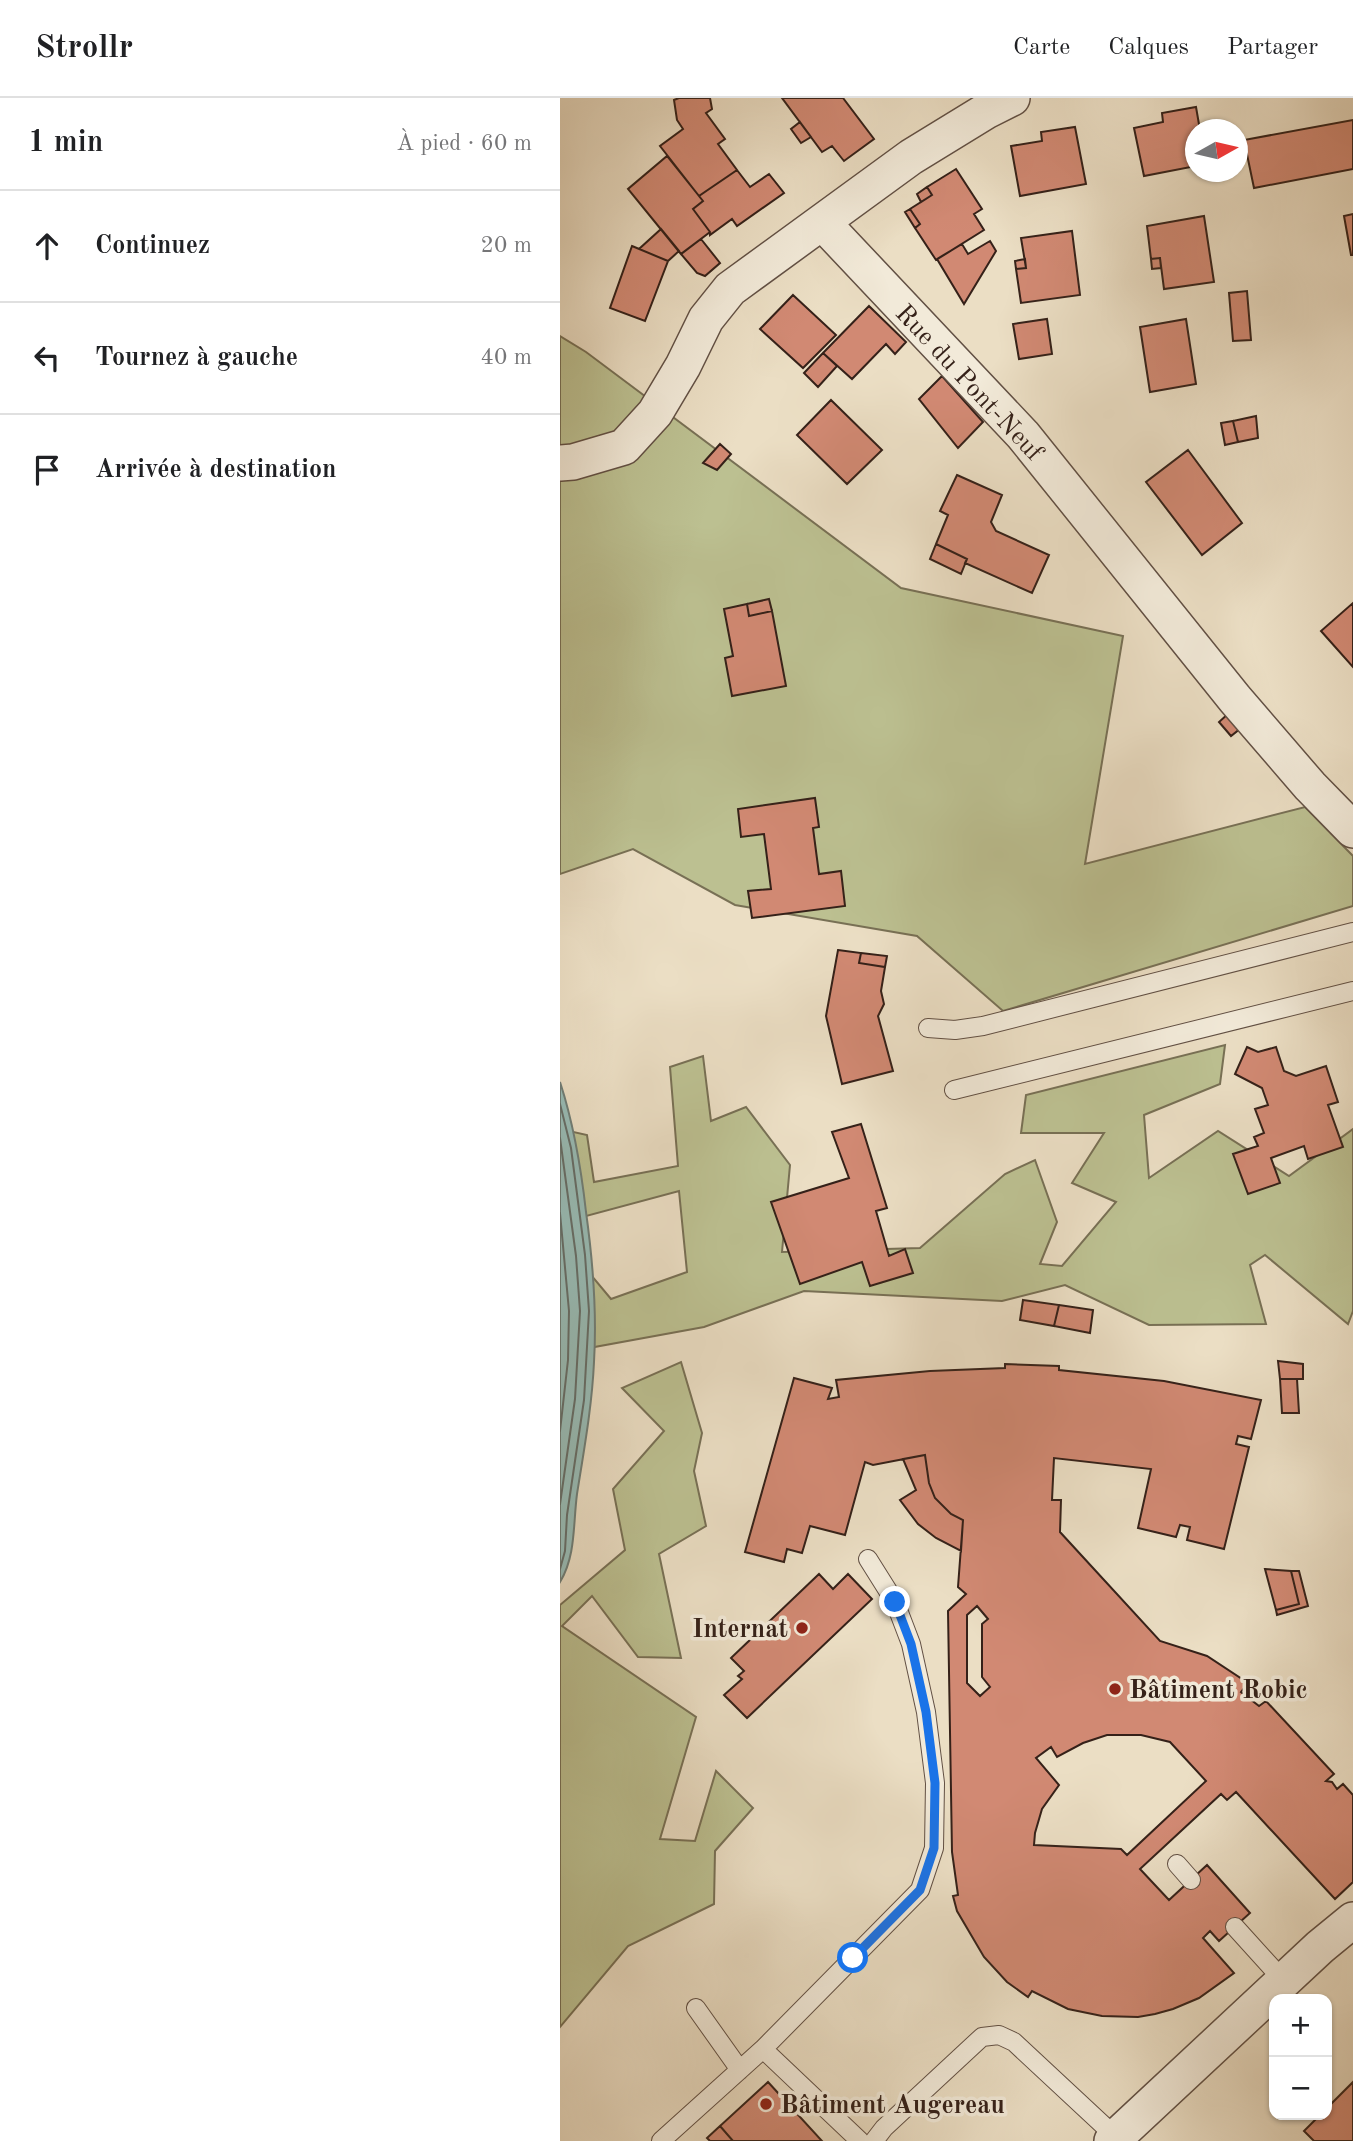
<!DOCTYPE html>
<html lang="fr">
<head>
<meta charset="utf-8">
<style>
	:root { --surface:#fff; --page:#f2f2f2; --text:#202124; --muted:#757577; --line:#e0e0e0 }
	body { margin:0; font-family:"Old Standard TT",serif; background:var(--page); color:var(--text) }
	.controls { position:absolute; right:21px; bottom:21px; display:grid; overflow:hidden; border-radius:14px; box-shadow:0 2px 5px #0004 }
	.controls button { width:63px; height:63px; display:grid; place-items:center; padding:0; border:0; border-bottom:2px solid var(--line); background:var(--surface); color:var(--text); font:35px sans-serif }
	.compass { position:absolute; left:625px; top:21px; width:63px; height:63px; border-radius:50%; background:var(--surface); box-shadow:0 2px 5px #0004; rotate:82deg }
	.stop { position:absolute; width:21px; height:21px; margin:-16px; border:5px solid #1a73e8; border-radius:50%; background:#fff }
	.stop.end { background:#1a73e8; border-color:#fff; box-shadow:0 2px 7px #0008 }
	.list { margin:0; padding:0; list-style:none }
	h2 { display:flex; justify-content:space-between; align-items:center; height:91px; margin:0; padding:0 28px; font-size:30px }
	h2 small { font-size:23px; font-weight:400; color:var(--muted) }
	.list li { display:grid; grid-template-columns:46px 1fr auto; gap:21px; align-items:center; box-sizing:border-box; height:112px; padding:0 28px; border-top:2px solid var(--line) }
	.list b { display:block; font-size:26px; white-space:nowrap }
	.list em { font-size:23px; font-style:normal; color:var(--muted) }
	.icon { flex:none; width:38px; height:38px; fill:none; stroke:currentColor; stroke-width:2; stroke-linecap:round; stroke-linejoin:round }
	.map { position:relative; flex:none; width:793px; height:2043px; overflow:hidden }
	header { display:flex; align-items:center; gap:42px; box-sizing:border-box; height:98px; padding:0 35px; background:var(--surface); border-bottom:2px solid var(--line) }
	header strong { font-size:33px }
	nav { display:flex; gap:38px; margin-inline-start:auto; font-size:24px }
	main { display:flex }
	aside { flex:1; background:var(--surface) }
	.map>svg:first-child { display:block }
</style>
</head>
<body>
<header>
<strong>Strollr</strong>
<nav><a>Carte</a><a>Calques</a><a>Partager</a></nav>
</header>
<main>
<aside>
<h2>1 min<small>À pied · 60 m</small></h2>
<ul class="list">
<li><svg class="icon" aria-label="ahead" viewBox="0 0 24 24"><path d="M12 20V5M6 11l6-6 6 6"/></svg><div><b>Continuez</b></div><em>20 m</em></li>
<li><svg class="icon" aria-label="left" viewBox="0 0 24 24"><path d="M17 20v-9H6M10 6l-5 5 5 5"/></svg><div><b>Tournez à gauche</b></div><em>40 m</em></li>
<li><svg class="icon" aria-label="arrive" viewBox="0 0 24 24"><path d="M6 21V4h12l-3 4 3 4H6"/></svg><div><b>Arrivée à destination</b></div></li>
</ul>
</aside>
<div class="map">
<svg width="793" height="2043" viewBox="0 0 793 2043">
	<rect width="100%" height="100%" fill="#ebdec4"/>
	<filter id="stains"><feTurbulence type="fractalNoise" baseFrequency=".00286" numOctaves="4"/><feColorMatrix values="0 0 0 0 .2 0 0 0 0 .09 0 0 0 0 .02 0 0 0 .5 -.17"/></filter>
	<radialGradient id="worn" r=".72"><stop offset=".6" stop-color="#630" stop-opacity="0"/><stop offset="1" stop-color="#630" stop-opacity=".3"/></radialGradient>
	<path fill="#bcc091" stroke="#787055" stroke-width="2" d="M 0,238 L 26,254 L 341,490 L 563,538 L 525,766 L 745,709 L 793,758 L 793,808 L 443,913 L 357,838 L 175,807 L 73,751 L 0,776 Z
		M 665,947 L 660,986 L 584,1017 L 589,1080 L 658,1033 L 729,1078 L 793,1031 L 793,1213 L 788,1226 L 705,1157 L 690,1167 L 706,1226 L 589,1227 L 505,1187 L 442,1203 L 244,1193 L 144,1229 L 18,1252 L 11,1153 L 51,1201 L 127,1174 L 119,1093 L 0,1125 L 0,1031 L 27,1037 L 34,1084 L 118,1068 L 110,969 L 143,958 L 151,1023 L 186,1009 L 230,1067 L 222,1154 L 360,1150 L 445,1076 L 475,1062 L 497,1124 L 480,1166 L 502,1168 L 556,1104 L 512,1085 L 544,1035 L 461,1035 L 466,997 Z
		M 121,1264 L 142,1335 L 134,1373 L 146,1428 L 99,1456 L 121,1560 L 78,1559 L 32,1498 L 2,1528 L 136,1619 L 100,1741 L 135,1743 L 156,1673 L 193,1710 L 155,1753 L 154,1806 L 68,1848 L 0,1929 L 0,1507 L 65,1452 L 53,1391 L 104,1333 L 62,1290 Z"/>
	<path fill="#98bcb6" stroke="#707e77" stroke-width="2" d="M 0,984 C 14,1027 21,1069 26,1114 C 33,1164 37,1214 34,1264 C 32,1308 24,1352 17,1396 C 13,1426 16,1458 0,1484 Z"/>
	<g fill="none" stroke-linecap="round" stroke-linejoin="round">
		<path stroke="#666e68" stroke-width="2" d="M 0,1006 L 11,1050 L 25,1157 L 29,1213 L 24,1302 L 7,1417 L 5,1453 L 0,1471
			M 0,1040 L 16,1158 L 20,1213 L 15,1301 L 0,1406
			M 0,1115 L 9,1213 L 8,1262 L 0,1333"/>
	</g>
	<path fill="#d18973" stroke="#352119" stroke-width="2" fill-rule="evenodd" d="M 119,0 L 150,0 L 152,11 L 146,15 L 165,41 L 158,46 L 177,72 L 139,98 L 100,48 L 123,31 L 117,22 L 114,2 Z
		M 222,0 L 283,0 L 314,41 L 284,63 L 272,48 L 262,54 Z
		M 636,9 L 640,32 L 636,32 L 636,68 L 584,78 L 574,30 L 603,24 L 602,15 Z
		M 793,22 L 793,71 L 694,90 L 684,42 Z
		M 240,24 L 251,39 L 241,45 L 231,31 Z
		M 515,29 L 526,86 L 460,98 L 451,48 L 482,43 L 481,34 Z
		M 107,58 L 143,103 L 133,111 L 150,134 L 121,156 L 68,91 Z
		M 396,71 L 422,111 L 414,116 L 424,132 L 376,162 L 355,130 L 360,126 L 350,111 L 372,97 L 367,89 Z
		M 177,72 L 190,89 L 209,76 L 224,95 L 177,128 L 172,121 L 150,137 L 150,134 L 133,111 L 143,103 L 139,98 Z
		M 367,89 L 372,97 L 361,104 L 357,96 Z
		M 350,111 L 360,126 L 355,130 L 345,114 Z
		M 793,116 L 793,157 L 791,157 L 784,118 Z
		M 644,118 L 654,184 L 604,191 L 600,160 L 591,161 L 587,128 Z
		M 101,131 L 119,153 L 108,163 L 79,151 Z
		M 512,133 L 520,197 L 461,205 L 456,171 L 466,170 L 461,140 Z
		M 141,141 L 160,165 L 145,178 L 137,175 L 121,156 Z
		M 430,143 L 436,153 L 404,206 L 377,161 L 402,146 L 408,156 Z
		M 72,148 L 108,163 L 85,223 L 50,210 Z
		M 600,160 L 601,170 L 592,171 L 591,161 Z
		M 465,161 L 466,170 L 456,171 L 455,163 Z
		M 687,193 L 691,242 L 673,243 L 669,195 Z
		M 233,197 L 276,237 L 243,270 L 200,231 Z
		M 309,208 L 346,244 L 335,256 L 326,246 L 292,281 L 263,255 Z
		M 487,221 L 492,256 L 459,261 L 453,226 Z
		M 626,221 L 636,286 L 590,294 L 580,229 Z
		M 263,255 L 277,268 L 258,289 L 244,275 Z
		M 382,278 L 423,324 L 398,350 L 359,301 Z
		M 271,302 L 322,352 L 287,386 L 237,337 Z
		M 696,318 L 698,340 L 678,344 L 673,323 Z
		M 673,323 L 678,344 L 665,347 L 661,325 Z
		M 160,346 L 171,356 L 157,372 L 143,365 Z
		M 628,352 L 682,425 L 642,457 L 586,384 Z
		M 397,377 L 442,397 L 431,424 L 436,433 L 489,457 L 472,495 L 405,465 L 407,461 L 376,446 L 388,417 L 380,413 Z
		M 376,446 L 407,461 L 401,476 L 370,461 Z
		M 209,501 L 212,513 L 189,518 L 187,506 Z
		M 793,505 L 793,569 L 761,533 Z
		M 187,506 L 189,518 L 212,513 L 226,588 L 172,598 L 165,560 L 173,558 L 164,511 Z
		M 669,615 L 681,630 L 671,638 L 659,624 Z
		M 255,700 L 259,729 L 253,730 L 259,776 L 281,773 L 285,808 L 192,820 L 188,793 L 211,791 L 204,736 L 181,739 L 178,711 Z
		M 278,852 L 301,855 L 299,865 L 325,869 L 321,893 L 324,906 L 318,918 L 333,973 L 282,986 L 266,918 Z
		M 301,855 L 327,858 L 325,869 L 299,865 Z
		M 687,949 L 698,954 L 716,949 L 724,973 L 736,978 L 766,968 L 778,1004 L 768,1007 L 783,1049 L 748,1061 L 744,1048 L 711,1060 L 720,1085 L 688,1096 L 673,1056 L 698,1048 L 694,1039 L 704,1035 L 695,1011 L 708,1007 L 702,990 L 675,976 Z
		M 301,1026 L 327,1110 L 316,1113 L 329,1158 L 345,1151 L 353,1175 L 310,1188 L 302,1164 L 240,1186 L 211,1104 L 289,1080 L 272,1034 Z
		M 463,1202 L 499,1207 L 494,1228 L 460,1222 Z
		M 499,1207 L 533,1212 L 530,1235 L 494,1228 Z
		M 718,1263 L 743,1266 L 743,1281 L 720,1281 Z
		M 445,1266 L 499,1268 L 499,1272 L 604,1283 L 701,1302 L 691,1341 L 678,1338 L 676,1346 L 689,1349 L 664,1451 L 627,1442 L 630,1429 L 620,1427 L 616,1439 L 578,1430 L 591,1371 L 494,1360 L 492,1402 L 501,1402 L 500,1434 L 600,1543 L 647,1558 L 688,1585 L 681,1594 L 699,1608 L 706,1603 L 774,1676 L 766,1683 L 772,1684 L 777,1691 L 783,1686 L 793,1697 L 793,1784 L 775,1801 L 676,1694 L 667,1702 L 661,1696 L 580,1771 L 609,1802 L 647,1767 L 690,1815 L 659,1843 L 650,1833 L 643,1840 L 674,1875 L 639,1900 L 613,1911 L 595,1916 L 578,1919 L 542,1918 L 508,1911 L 472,1893 L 468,1899 L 447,1884 L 424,1859 L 397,1813 L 393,1798 L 398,1797 L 392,1754 L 388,1513 L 406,1496 L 398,1489 L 403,1422 L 391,1416 L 375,1400 L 369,1385 L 365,1357 L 313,1367 L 305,1364 L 285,1437 L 250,1428 L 242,1455 L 227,1451 L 224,1464 L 185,1454 L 234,1280 L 272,1290 L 268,1301 L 279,1299 L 276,1282 L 370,1273 L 445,1270 ZM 417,1508 L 428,1521 L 422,1526 L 422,1579 L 430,1589 L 420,1598 L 407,1585 L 407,1517 ZM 547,1637 L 581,1637 L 610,1644 L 646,1683 L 567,1757 L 561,1751 L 474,1747 L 475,1735 L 482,1711 L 499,1687 L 476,1660 L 491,1649 L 497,1659 L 523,1645 Z
		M 720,1281 L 737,1281 L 739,1315 L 722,1315 Z
		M 365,1357 L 369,1385 L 375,1400 L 391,1416 L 403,1422 L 401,1453 L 376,1440 L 358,1426 L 340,1402 L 356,1392 L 343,1361 Z
		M 705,1471 L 731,1473 L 739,1506 L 716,1512 Z
		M 731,1473 L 739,1473 L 748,1508 L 717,1517 L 716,1512 L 739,1506 Z
		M 259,1476 L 273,1491 L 288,1476 L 312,1501 L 187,1620 L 164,1597 L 182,1581 L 178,1578 L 184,1573 L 171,1560 Z
		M 208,1984 L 262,2043 L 173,2043 L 160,2028 Z
		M 793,1984 L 793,2043 L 754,2043 L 744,2033 L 760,2017 L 767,2017 L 767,2010 Z
		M 160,2028 L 173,2043 L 150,2043 L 147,2040 Z"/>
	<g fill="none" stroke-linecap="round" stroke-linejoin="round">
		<defs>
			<path id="service" d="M 368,930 L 395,932 L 423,928 L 793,834
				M 394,992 L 793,893
				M 617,1766 L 631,1782
				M 675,1829 L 724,1883
				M 136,1910 L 180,1972
				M 203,1951 L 360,1792 L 374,1750 L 375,1685 L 366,1614 L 351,1546 L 335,1504 L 308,1461
				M 101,2043 L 203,1951 L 300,2043
				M 314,2043 L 324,2030 L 422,1939 L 439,1937 L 454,1944 L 556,2039"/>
			<path id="minor" d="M 262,124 L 463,337 L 675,601 L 750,688 L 793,732
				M 0,365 L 13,364 L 64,349 L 95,315 L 123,268 L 146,221 L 170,191 L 351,59 L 426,13 L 452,0
				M 552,2043 L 760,1849 L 793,1822"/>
		</defs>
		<use href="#service" stroke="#625044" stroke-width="20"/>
		<use href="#minor" stroke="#625044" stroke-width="38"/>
		<use href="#service" stroke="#f2ead9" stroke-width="18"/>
		<use href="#minor" stroke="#f2ead9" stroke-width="35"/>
	</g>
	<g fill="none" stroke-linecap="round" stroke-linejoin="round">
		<path stroke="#1a73e8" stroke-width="9" d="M 293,1860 L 360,1792 L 374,1750 L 375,1685 L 366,1614 L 351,1546 L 335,1504"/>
	</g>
	<g fill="#8f2418" stroke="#f2ead9" stroke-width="2.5">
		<circle cx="242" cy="1530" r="7"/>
		<circle cx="555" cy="1591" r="7"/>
		<circle cx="206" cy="2006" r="7"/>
	</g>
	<g text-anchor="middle" stroke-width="7" stroke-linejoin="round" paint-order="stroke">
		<g font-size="26" fill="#352119" stroke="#f2ead9">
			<text transform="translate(410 284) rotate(47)" y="9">Rue du Pont-Neuf</text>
		</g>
		<g font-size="26" font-weight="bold" fill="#352119" stroke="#f2ead9" text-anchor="start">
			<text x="228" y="1539" text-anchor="end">Internat</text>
			<text x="569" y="1600">Bâtiment Robic</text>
			<text x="220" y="2015">Bâtiment Augereau</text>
		</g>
	</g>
	<rect width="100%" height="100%" filter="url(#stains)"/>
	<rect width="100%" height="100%" fill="url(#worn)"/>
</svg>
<div class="controls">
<button>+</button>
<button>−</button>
</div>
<svg class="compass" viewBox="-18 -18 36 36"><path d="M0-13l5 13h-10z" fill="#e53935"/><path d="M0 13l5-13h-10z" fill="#757577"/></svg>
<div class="stop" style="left:293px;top:1860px"></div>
<div class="stop end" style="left:335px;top:1504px"></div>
</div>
</main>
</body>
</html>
